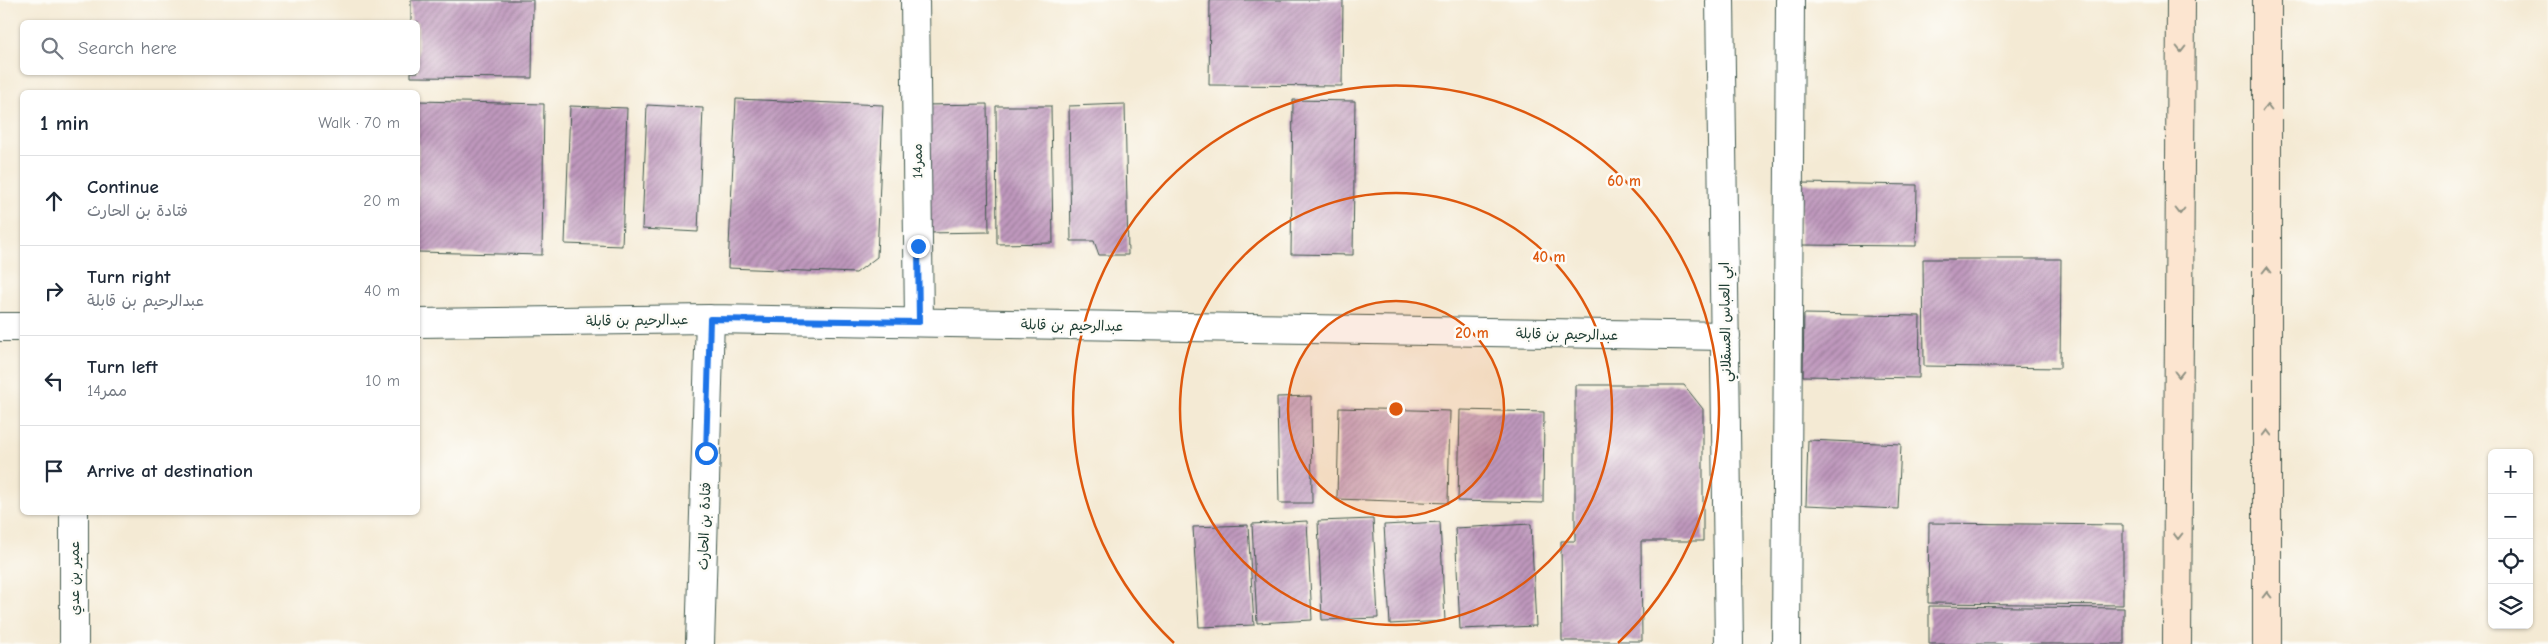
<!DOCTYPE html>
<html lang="en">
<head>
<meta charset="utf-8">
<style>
	:root { --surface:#fff; --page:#f6f6f7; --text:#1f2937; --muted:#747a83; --line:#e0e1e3 }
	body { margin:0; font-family:"Comic Neue","Playpen Sans Arabic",sans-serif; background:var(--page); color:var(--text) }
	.controls { position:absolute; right:15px; bottom:15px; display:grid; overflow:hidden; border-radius:8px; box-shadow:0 1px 4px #0004 }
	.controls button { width:45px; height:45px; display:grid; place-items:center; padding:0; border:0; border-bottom:1px solid var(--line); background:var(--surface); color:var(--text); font:25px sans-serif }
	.stop { position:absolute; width:15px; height:15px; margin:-11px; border:4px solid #1a73e8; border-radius:50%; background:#fff }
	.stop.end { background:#1a73e8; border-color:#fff; box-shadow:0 1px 5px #0008 }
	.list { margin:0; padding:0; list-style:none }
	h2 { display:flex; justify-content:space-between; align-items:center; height:65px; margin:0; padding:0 20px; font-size:21px }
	h2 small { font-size:16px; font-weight:400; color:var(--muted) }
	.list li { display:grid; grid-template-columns:32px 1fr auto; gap:15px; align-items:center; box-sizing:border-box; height:90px; padding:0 20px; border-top:1px solid var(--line) }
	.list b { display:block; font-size:19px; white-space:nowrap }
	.list p { margin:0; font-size:16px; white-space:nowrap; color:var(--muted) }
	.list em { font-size:16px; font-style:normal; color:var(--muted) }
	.icon { flex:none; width:28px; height:28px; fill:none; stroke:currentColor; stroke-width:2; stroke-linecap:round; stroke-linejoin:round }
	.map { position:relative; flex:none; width:2548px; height:644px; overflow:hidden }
	.search { position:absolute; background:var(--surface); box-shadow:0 1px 4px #0004; left:20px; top:20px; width:400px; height:55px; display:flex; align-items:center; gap:12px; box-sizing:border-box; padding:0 18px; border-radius:8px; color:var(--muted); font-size:19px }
	.panel { position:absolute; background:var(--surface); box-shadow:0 1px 4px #0004; left:20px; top:90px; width:400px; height:425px; border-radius:8px }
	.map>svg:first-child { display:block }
</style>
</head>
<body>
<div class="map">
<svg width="2548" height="644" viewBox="0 0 2548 644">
	<defs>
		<pattern id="building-hatch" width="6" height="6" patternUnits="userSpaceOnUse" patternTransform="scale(1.25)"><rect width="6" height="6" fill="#bf98bd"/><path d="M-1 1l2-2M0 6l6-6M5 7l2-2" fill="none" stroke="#9b7d9a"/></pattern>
	</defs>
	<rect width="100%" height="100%" fill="#fdfcf7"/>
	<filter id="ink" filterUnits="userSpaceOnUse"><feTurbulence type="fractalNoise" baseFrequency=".02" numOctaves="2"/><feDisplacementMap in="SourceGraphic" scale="10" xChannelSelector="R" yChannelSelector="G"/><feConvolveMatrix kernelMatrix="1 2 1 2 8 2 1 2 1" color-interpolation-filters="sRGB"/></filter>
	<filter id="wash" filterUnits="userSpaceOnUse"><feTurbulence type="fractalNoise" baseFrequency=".0096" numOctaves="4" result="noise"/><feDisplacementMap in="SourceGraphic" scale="20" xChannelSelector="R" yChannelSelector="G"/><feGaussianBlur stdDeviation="1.12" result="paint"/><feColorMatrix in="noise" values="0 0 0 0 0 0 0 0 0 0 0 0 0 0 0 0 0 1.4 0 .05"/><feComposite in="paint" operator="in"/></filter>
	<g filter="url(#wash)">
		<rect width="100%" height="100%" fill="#f4ead4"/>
		<g id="blocks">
			<path fill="url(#building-hatch)" d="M 411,0 L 533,0 L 532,78 L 411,77 L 411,72 L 418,72 L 418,22 L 411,22 Z
				M 1210,0 L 1343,0 L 1342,86 L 1209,85 Z
				M 736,99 L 883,105 L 877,257 L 856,273 L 728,268 Z
				M 1293,100 L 1355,101 L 1353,255 L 1291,254 Z
				M 418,101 L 544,104 L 542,255 L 418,252 Z
				M 987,104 L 989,232 L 926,233 L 923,105 Z
				M 1125,104 L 1128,255 L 1099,255 L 1094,241 L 1071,241 L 1069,106 Z
				M 647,105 L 703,108 L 698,232 L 642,229 Z
				M 570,106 L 627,108 L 622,246 L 565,244 Z
				M 996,106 L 1051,106 L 1053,243 L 997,244 Z
				M 1801,183 L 1917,185 L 1916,246 L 1800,245 Z
				M 1923,259 L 2061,259 L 2060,368 L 1924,366 Z
				M 1804,314 L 1920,316 L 1919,378 L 1803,376 Z
				M 1575,385 L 1684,385 L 1703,409 L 1703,541 L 1641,541 L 1642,641 L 1562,641 L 1561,541 L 1575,541 Z
				M 1311,396 L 1312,503 L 1279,503 L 1277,397 Z
				M 1339,408 L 1450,411 L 1448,503 L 1337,499 Z
				M 1460,410 L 1544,412 L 1543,503 L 1458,501 Z
				M 1808,440 L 1901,444 L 1898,509 L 1806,505 Z
				M 1373,519 L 1378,618 L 1322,620 L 1318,521 Z
				M 1307,521 L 1312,620 L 1257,623 L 1252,524 Z
				M 1440,522 L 1445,621 L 1390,624 L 1384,525 Z
				M 1929,523 L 2123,525 L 2123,605 L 1928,603 Z
				M 1531,524 L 1536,626 L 1460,629 L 1455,528 Z
				M 1248,525 L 1254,625 L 1199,627 L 1193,527 Z
				M 1929,606 L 2124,608 L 2124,644 L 1929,644 Z"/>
		</g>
	</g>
	<g filter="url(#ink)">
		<use href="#blocks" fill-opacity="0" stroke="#3f574c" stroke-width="1"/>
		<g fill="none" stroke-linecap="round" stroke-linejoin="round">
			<defs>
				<path id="street" d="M 915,0 L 919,322
					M 1720,0 L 1729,644
					M 418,323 L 710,319 L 1726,336
					M 0,327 L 22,327
					M 74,644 L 74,512
					M 700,644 L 710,319
					M 1786,644 L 1790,0"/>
				<path id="secondary" d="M 2177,644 L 2181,0
					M 2267,644 L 2267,0"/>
			</defs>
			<use href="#street" stroke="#3f574c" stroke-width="30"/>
			<use href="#secondary" stroke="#3f574c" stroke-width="30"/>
			<use href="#street" stroke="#fff" stroke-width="28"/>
			<use href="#secondary" stroke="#fce5d0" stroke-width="28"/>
		</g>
		<defs><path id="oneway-chevron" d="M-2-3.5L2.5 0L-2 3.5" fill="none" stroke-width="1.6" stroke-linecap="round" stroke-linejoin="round" transform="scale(1.25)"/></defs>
		<g stroke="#8e9182">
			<use href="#oneway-chevron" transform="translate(2181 49) rotate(90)"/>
			<use href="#oneway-chevron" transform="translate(2267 108) rotate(-90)"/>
			<use href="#oneway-chevron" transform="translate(2180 211) rotate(90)"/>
			<use href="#oneway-chevron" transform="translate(2267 270) rotate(-90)"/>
			<use href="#oneway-chevron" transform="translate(2179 374) rotate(90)"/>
			<use href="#oneway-chevron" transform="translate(2267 433) rotate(-90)"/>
			<use href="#oneway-chevron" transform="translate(2178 536) rotate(90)"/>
			<use href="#oneway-chevron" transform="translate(2267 595) rotate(-90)"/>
		</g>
	</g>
	<g fill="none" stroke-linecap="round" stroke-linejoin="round" filter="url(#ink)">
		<path stroke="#1a73e8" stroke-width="6" d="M 706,453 L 710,319 L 919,322 L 918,246"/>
	</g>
	<circle cx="1396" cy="409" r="108" fill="#de580e" fill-opacity=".12"/>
	<g fill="none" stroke="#de580e" stroke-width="2.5">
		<circle cx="1396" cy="409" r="108"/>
		<circle cx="1396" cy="409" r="216"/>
		<path d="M1174 643A323 323 0 1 1 1618 643"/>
	</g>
	<g text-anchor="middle" stroke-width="5" stroke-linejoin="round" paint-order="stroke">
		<g font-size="14" fill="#1f3d34" stroke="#fdfcf7">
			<text transform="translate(917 161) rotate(-91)" y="5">ممر14</text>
			<text transform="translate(637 320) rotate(-1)" y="5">عبدالرحيم بن قابلة</text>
			<text transform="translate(1725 322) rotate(-91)" y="5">ابي العباس العسقلاني</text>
			<text transform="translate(1072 325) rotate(1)" y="5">عبدالرحيم بن قابلة</text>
			<text transform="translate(1567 334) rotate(1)" y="5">عبدالرحيم بن قابلة</text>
			<text transform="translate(704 526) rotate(-88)" y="5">فتادة بن الحارث</text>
			<text transform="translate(74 578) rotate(-90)" y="5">عمير بن عدي</text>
		</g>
	</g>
	<circle cx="1396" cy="409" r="8" fill="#de580e" stroke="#fdfcf7" stroke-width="2.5"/>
	<g font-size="15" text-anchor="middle" font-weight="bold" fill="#de580e" stroke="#fdfcf7" stroke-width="5" stroke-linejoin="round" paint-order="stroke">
		<text x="1624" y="186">60 m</text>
		<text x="1549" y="262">40 m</text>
		<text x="1472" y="338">20 m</text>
	</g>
</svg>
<div class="controls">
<button>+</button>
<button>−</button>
<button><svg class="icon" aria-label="locate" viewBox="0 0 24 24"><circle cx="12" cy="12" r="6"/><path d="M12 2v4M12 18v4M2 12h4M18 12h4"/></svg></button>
<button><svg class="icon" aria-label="layers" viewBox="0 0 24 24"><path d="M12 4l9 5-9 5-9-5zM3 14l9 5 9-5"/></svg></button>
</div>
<div class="stop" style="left:706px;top:453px"></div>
<div class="stop end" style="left:918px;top:246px"></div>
<div class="search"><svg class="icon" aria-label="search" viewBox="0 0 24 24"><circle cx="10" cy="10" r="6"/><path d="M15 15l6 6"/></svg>Search here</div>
<section class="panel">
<h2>1 min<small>Walk · 70 m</small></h2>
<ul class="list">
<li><svg class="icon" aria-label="ahead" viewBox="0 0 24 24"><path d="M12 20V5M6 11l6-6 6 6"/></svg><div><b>Continue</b><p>فتادة بن الحارث</p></div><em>20 m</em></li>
<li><svg class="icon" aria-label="right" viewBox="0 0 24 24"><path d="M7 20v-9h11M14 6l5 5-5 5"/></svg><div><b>Turn right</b><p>عبدالرحيم بن قابلة</p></div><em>40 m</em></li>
<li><svg class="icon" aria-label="left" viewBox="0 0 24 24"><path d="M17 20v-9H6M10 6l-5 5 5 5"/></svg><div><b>Turn left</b><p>ممر14</p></div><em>10 m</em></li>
<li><svg class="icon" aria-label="arrive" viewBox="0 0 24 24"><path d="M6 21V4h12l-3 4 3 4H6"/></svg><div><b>Arrive at destination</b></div></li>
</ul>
</section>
</div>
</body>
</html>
